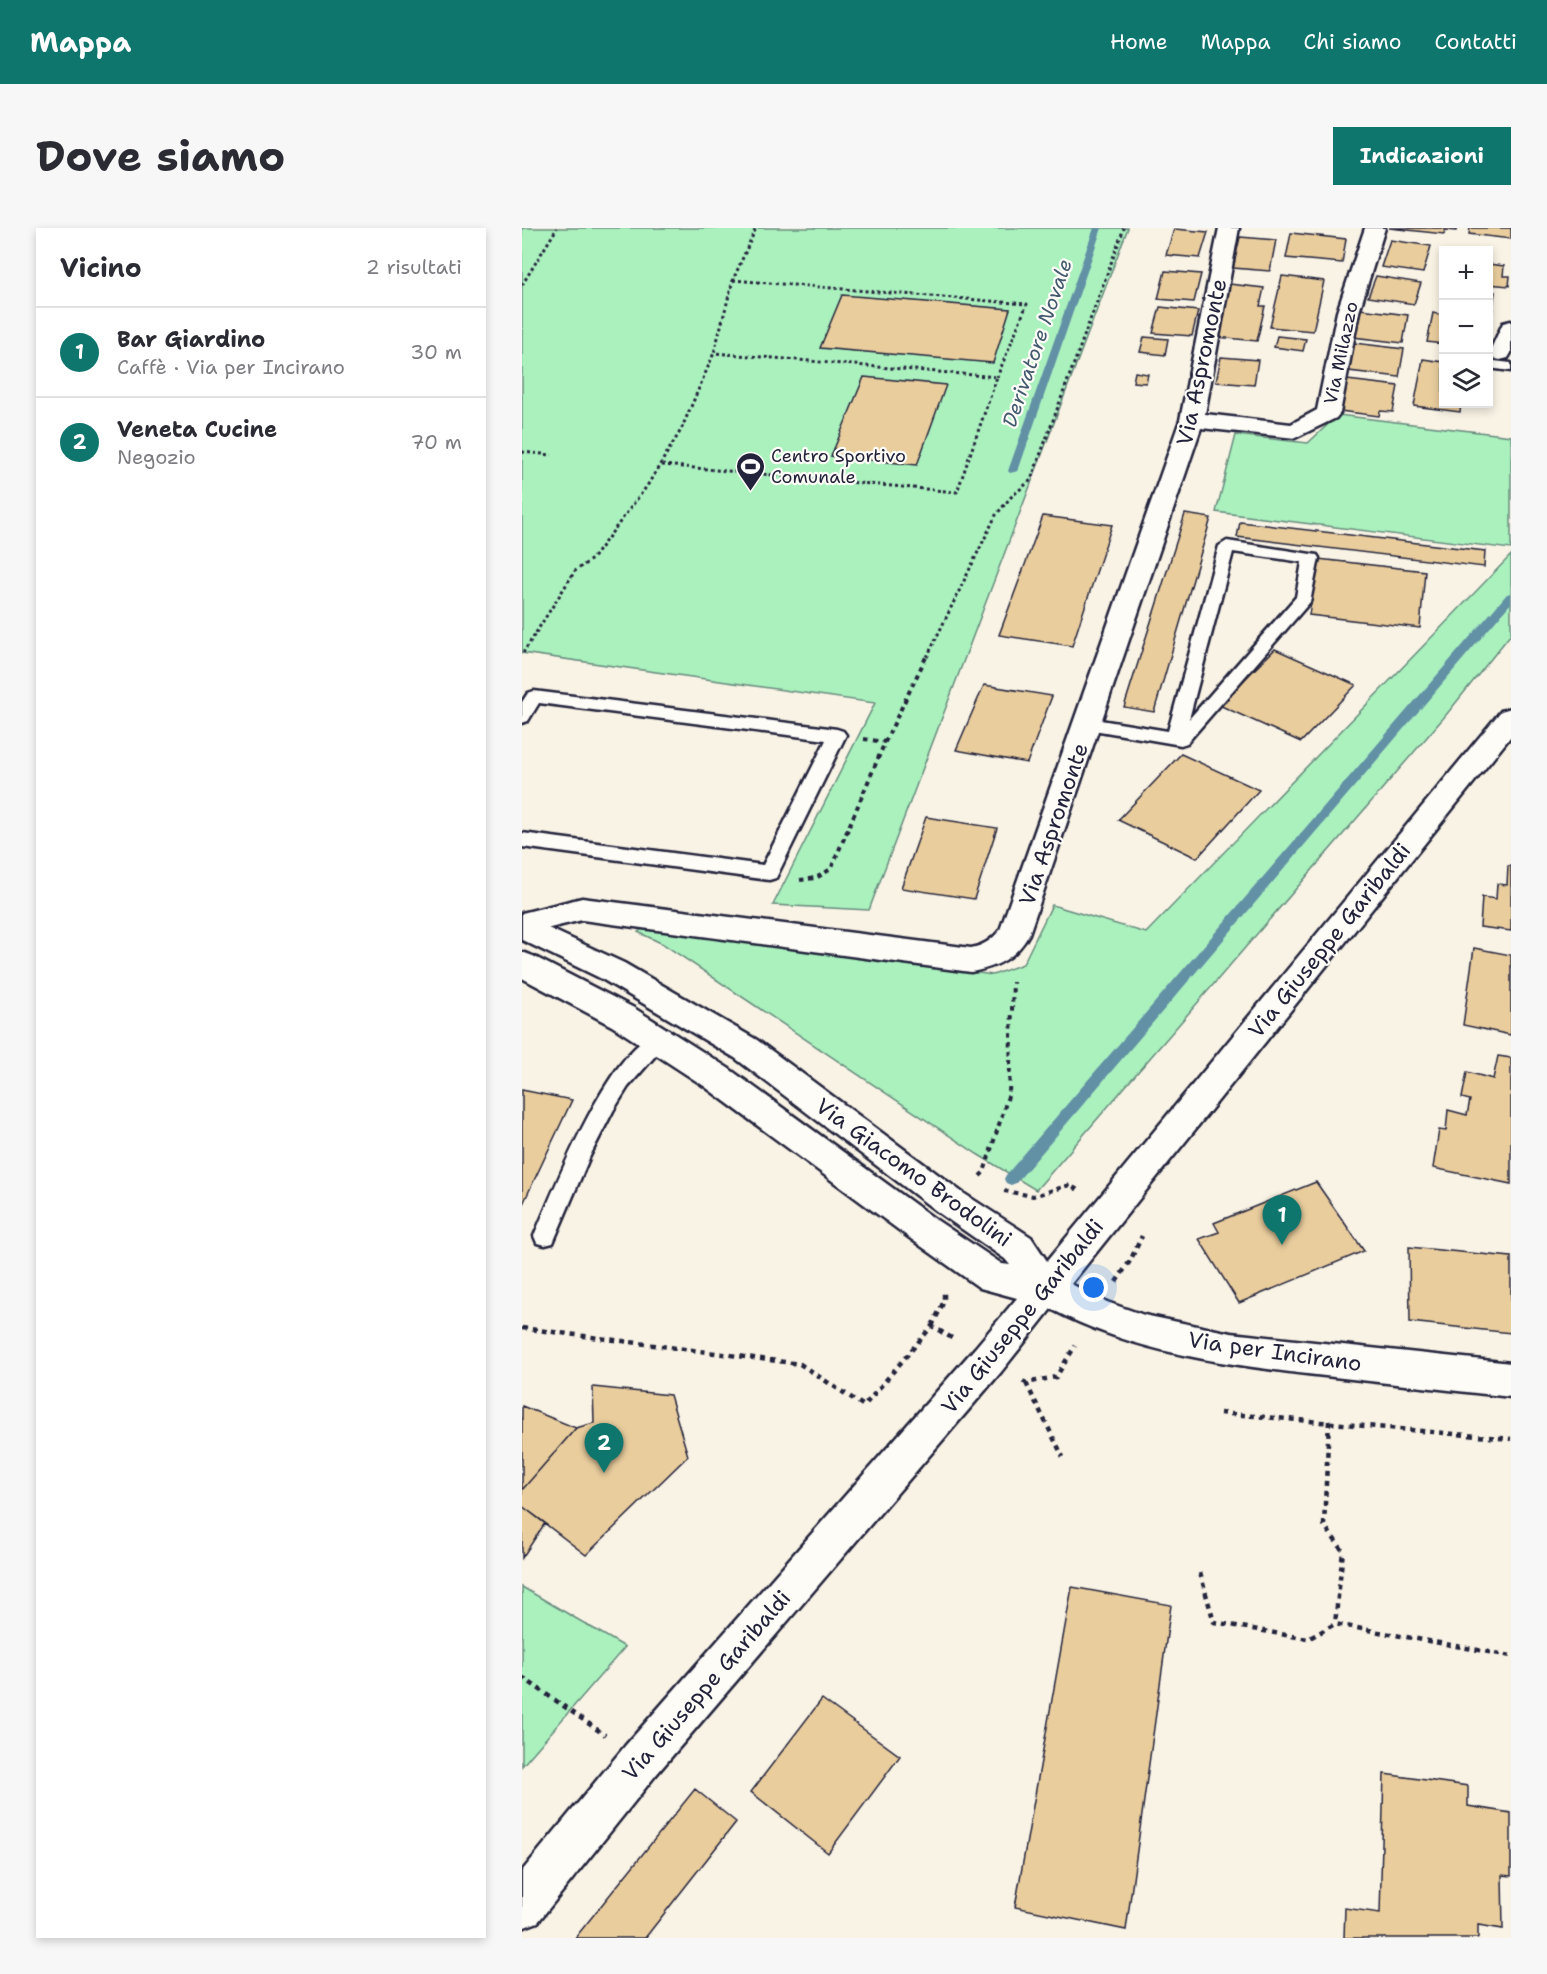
<!DOCTYPE html>
<html lang="it">
<head>
<meta charset="utf-8">
<style>
	:root { --surface:#fff; --page:#f7f7f7; --text:#2b2b33; --muted:#7c7c81; --line:#e1e1e2; --accent:#0f766e }
	body { margin:0; font-family:"Shantell Sans",sans-serif; background:var(--page); color:var(--text) }
	.controls { position:absolute; right:18px; top:18px; display:grid; overflow:hidden; border-radius:0px; box-shadow:0 3px 9px #0003 }
	.controls button { width:54px; height:54px; display:grid; place-items:center; padding:0; border:0; border-bottom:2px solid var(--line); background:var(--surface); color:var(--text); font:30px sans-serif }
	.you { position:absolute; left:572px; top:1060px; width:21px; height:21px; margin:-15px; border:4px solid #fff; border-radius:50%; background:#1a73e8; box-shadow:0 0 0 9px #1a73e833 }
	.badge { display:grid; place-items:center; width:39px; height:39px; border-radius:50%; background:var(--accent); color:#fff; font-size:20px; font-weight:700 }
	.pin { position:absolute; translate:-50% -50px; filter:drop-shadow(0 2px 3px #0008) }
	.pin::after { content:''; position:absolute; top:32px; width:21px; height:18px; background:inherit; clip-path:polygon(0 0,100% 0,50% 100%) }
	.list { margin:0; padding:0; list-style:none }
	h2 { display:flex; justify-content:space-between; align-items:center; height:78px; margin:0; padding:0 24px; font-size:26px }
	h2 small { font-size:20px; font-weight:400; color:var(--muted) }
	.list li { display:grid; grid-template-columns:39px 1fr auto; gap:18px; align-items:center; box-sizing:border-box; height:90px; padding:0 24px; border-top:2px solid var(--line) }
	.list b { display:block; font-size:22px; white-space:nowrap }
	.list p { margin:0; font-size:20px; white-space:nowrap; color:var(--muted) }
	.list em { font-size:20px; font-style:normal; color:var(--muted) }
	.icon { flex:none; width:33px; height:33px; fill:none; stroke:currentColor; stroke-width:2; stroke-linecap:round; stroke-linejoin:round }
	.map { position:relative; flex:none; width:989px; height:1710px; overflow:hidden; border-radius:0px }
	header { display:flex; align-items:center; gap:36px; box-sizing:border-box; height:84px; padding:0 30px; background:var(--accent); color:#fff }
	header strong { font-size:28px }
	nav { display:flex; gap:33px; margin-inline-start:auto; font-size:21px }
	.intro { display:flex; align-items:center; justify-content:space-between; box-sizing:border-box; height:144px; padding:0 36px }
	h1 { margin:0; font-size:42px }
	.button { padding:15px 27px; border-radius:0px; background:var(--accent); color:#fff; font-size:21px; font-weight:700 }
	main { display:flex; gap:36px; padding:0 36px }
	aside { flex:1; background:var(--surface); border-radius:0px; box-shadow:0 3px 9px #0003 }
	.map>svg:first-child { display:block }
</style>
</head>
<body>
<header>
<strong>Mappa</strong>
<nav><a>Home</a><a>Mappa</a><a>Chi siamo</a><a>Contatti</a></nav>
</header>
<div class="intro"><h1>Dove siamo</h1><a class="button">Indicazioni</a></div>
<main>
<aside>
<h2>Vicino<small>2 risultati</small></h2>
<ul class="list">
<li><span class="badge">1</span><div><b>Bar Giardino</b><p>Caffè · Via per Incirano</p></div><em>30 m</em></li>
<li><span class="badge">2</span><div><b>Veneta Cucine</b><p>Negozio</p></div><em>70 m</em></li>
</ul>
</aside>
<div class="map">
<svg width="989" height="1710" viewBox="0 0 989 1710">
	<rect width="100%" height="100%" fill="#f9f3e5"/>
	<filter id="ink" filterUnits="userSpaceOnUse"><feTurbulence type="fractalNoise" baseFrequency=".0167" numOctaves="2"/><feDisplacementMap in="SourceGraphic" scale="12" xChannelSelector="R" yChannelSelector="G"/><feConvolveMatrix kernelMatrix="1 2 1 2 8 2 1 2 1" color-interpolation-filters="sRGB"/></filter>
	<g filter="url(#ink)">
		<path fill="#aaf1be" stroke="#668a7c" stroke-width="1.5" d="M 0,0 L 606,0 L 347,682 L 251,677 L 353,475 L 0,425 Z
			M 816,187 L 989,208 L 989,321 L 694,284 L 714,207 L 786,215 Z
			M 989,327 L 989,406 L 924,487 L 514,962 L 455,926 L 141,716 L 116,704 L 122,699 L 471,747 L 501,736 L 530,677 L 624,705 Z
			M 0,1359 L 103,1419 L 0,1538 Z"/>
		<g fill="none" stroke-linecap="round" stroke-linejoin="round">
			<path fill="#6290a5" fill-rule="evenodd" d="M 572,0 L 580,0 L 496,243 L 488,245 L 486,243 Z
				M 989,365 L 989,375 L 494,955 L 489,957 L 484,955 L 482,951 L 484,947 L 985,366 Z"/>
		</g>
		<path fill="#e9cd9d" stroke="#22223b" stroke-width="1.5" d="M 867,0 L 935,0 L 934,3 L 923,2 L 922,6 Z
			M 948,0 L 989,0 L 989,11 L 947,6 Z
			M 652,1 L 686,4 L 678,30 L 644,27 Z
			M 769,5 L 824,11 L 820,35 L 764,30 Z
			M 718,9 L 754,12 L 748,43 L 711,40 Z
			M 868,12 L 909,18 L 901,45 L 859,39 Z
			M 966,36 L 982,38 L 981,48 L 988,48 L 987,58 L 966,56 Z
			M 643,43 L 679,46 L 672,74 L 636,71 Z
			M 760,48 L 802,53 L 791,103 L 748,99 Z
			M 854,48 L 899,55 L 892,76 L 846,69 Z
			M 707,56 L 742,60 L 738,78 L 743,78 L 735,113 L 695,109 Z
			M 966,63 L 973,64 L 970,86 L 966,86 Z
			M 320,67 L 488,81 L 471,135 L 298,120 Z
			M 638,79 L 676,83 L 670,108 L 631,105 Z
			M 838,81 L 886,87 L 881,115 L 831,109 Z
			M 911,85 L 921,87 L 921,116 L 905,114 Z
			M 755,108 L 784,111 L 781,123 L 752,119 Z
			M 622,109 L 646,111 L 643,127 L 618,124 Z
			M 832,115 L 882,121 L 877,149 L 827,143 Z
			M 699,129 L 736,132 L 732,157 L 694,154 Z
			M 901,131 L 921,134 L 921,176 L 939,176 L 938,184 L 892,178 Z
			M 613,144 L 626,146 L 624,155 L 611,154 Z
			M 342,149 L 424,157 L 395,237 L 309,228 Z
			M 825,152 L 876,158 L 871,184 L 858,183 L 857,188 L 818,183 Z
			M 663,286 L 689,290 L 632,484 L 602,479 Z
			M 521,288 L 590,297 L 550,418 L 477,407 Z
			M 718,294 L 963,323 L 962,339 L 715,309 Z
			M 796,331 L 903,343 L 898,400 L 787,387 Z
			M 753,421 L 834,457 L 779,514 L 697,477 Z
			M 462,457 L 530,468 L 505,535 L 434,522 Z
			M 659,526 L 737,562 L 675,630 L 596,592 Z
			M 404,589 L 475,600 L 452,671 L 379,660 Z
			M 986,638 L 989,638 L 989,703 L 958,699 L 960,669 L 974,671 L 975,656 L 985,657 Z
			M 952,720 L 989,727 L 989,807 L 941,797 Z
			M 976,828 L 989,830 L 989,956 L 911,940 L 917,902 L 924,903 L 926,882 L 945,887 L 948,872 L 940,870 L 945,844 L 971,851 Z
			M 0,862 L 50,872 L 0,978 Z
			M 794,954 L 842,1023 L 717,1075 L 677,1011 L 697,1004 L 692,995 Z
			M 887,1019 L 989,1029 L 989,1105 L 888,1094 Z
			M 71,1159 L 148,1167 L 166,1228 L 64,1327 L 0,1278 L 0,1262 L 54,1200 L 72,1195 Z
			M 0,1178 L 54,1200 L 0,1262 Z
			M 0,1278 L 23,1295 L 0,1330 Z
			M 550,1359 L 649,1377 L 604,1702 L 493,1679 Z
			M 300,1471 L 378,1528 L 306,1625 L 229,1564 Z
			M 862,1546 L 946,1558 L 946,1578 L 989,1585 L 989,1648 L 980,1647 L 981,1701 L 956,1697 L 956,1710 L 822,1710 L 823,1680 L 858,1685 Z
			M 173,1561 L 214,1594 L 123,1710 L 53,1710 Z"/>
		<g fill="none" stroke-linecap="round" stroke-linejoin="round">
			<defs>
				<path id="lane" d="M 972,133 L 989,135 L 989,143 L 967,140 L 967,134 Z
					M 705,313 L 795,327 L 797,330 L 788,374 L 665,515 L 659,517 L 560,500 L 557,496 L 560,492 L 566,490 L 646,503 L 697,318 ZM 711,324 L 780,334 L 774,369 L 667,491 Z
					M 12,463 L 315,501 L 321,503 L 324,507 L 254,650 L 247,652 L 0,619 L 0,605 L 241,637 L 304,512 L 17,475 L 6,493 L 0,495 L 0,474 L 6,465 Z
					M 137,804 L 144,806 L 147,812 L 106,859 L 91,883 L 68,928 L 31,1015 L 23,1017 L 15,1015 L 12,1008 C 33,960 86,820 137,804 Z"/>
				<path id="street" d="M 697,0 L 717,0 L 683,186 L 769,196 L 795,182 L 815,84 L 843,0 L 863,0 L 837,84 L 818,185 L 814,190 L 773,210 L 679,200 L 507,706 C 494,730 475,739 449,744 L 60,692 L 0,707 L 0,685 L 60,670 L 449,720 C 461,718 470,712 478,702 L 658,192 Z
					M 989,93 L 989,125 L 986,130 L 978,132 L 970,130 L 967,125 L 981,95 Z"/>
				<path id="secondary" d="M 989,480 L 989,508 L 549,1056 L 585,1074 L 622,1087 L 709,1105 L 989,1135 L 989,1169 C 927,1162 865,1155 803,1148 C 708,1137 615,1126 529,1081 L 479,1144 L 133,1548 L 16,1694 L 0,1700 L 0,1643 L 103,1518 L 453,1120 L 495,1070 L 458,1060 L 389,1011 L 182,858 L 90,798 L 0,750 L 0,724 L 11,728 L 112,780 L 206,840 L 413,991 L 480,1036 L 488,1037 L 483,1031 L 417,985 L 213,830 L 80,751 L 0,712 L 0,688 L 102,735 L 235,812 L 441,965 L 509,1009 L 525,1033 L 979,483 Z"/>
			</defs>
			<use href="#lane" stroke="#22223b" stroke-width="5"/>
			<use href="#street" stroke="#22223b" stroke-width="5"/>
			<use href="#secondary" stroke="#22223b" stroke-width="5"/>
			<path stroke="#22223b" stroke-width="3" stroke-dasharray="3 3" stroke-linecap="butt" d="M 211,52 L 505,76 L 475,149
				M 0,57 L 35,0
				M 0,224 L 30,227
				M 140,237 L 435,264 L 475,149 L 192,125
				M 1,425 L 53,343 L 70,331 L 125,258 L 159,202 L 192,125 L 211,52 L 234,0
				M 405,429 L 474,287 L 489,269 L 509,252 L 602,0"/>
			<path stroke="#22223b" stroke-width="4" stroke-dasharray="4.5 4.5" stroke-linecap="butt" d="M 342,511 L 363,514
				M 278,652 L 294,650 L 309,641 L 363,514 L 405,427
				M 458,948 L 462,944 L 487,865 L 491,754
				M 482,963 L 511,968 L 548,957 L 556,962"/>
			<path stroke="#22223b" stroke-width="4.5" stroke-dasharray="5 5" stroke-linecap="butt" d="M 594,1054 L 608,1033 L 620,1008
				M 410,1098 L 422,1073 L 422,1062
				M 0,1100 L 278,1136 L 342,1178 L 410,1098 L 433,1112
				M 501,1153 L 504,1155 L 534,1149 L 553,1118
				M 504,1155 L 541,1229
				M 698,1185 L 989,1211
				M 807,1193 L 802,1297 L 821,1323 L 813,1396
				M 678,1345 L 692,1394 L 786,1411 L 813,1396 L 989,1428
				M 0,1449 L 83,1507"/>
			<use href="#lane" fill="#fdfcf7" fill-rule="evenodd"/>
			<use href="#street" fill="#fdfcf7" fill-rule="evenodd"/>
			<use href="#secondary" fill="#fdfcf7" fill-rule="evenodd"/>
		</g>
	</g>
	<defs>
		<symbol id="stadium-pin" viewBox="-11 -11 22 30"><path d="M0 17L-7.5 6A9.5 9.5 0 1 1 7.5 6Z" fill="#22223b" stroke="#fdfcf7"/><path d="M0-5a6.5 5 0 1 0 0 10a6.5 5 0 1 0 0-10ZM-3.5-1.8h7v3.6h-7Z" fill="#fff"/></symbol>
	</defs>
	<g fill-rule="evenodd">
		<use href="#stadium-pin" x="212" y="222" width="33" height="45"/>
	</g>
	<g text-anchor="middle" stroke-width="4.5" stroke-linejoin="round" paint-order="stroke">
		<g font-size="18" fill="#22223b" stroke="#fdfcf7">
			<text transform="translate(819 125) rotate(-78)" y="6">Via Milazzo</text>
		</g>
		<g font-size="18" fill="#22223b" stroke="#fdfcf7" text-anchor="start">
			<text x="249" y="234">Centro Sportivo<tspan x="249" dy="21">Comunale</tspan></text>
		</g>
		<g font-size="20" font-style="italic" fill="#425970" stroke="#fdfcf7">
			<text transform="translate(515 115) rotate(-71)" y="7">Derivatore Novale</text>
		</g>
		<g font-size="22" fill="#22223b" stroke="#fdfcf7">
			<text transform="translate(679 134) rotate(-78)" y="8">Via Aspromonte</text>
			<text transform="translate(531 596) rotate(-71)" y="8">Via Aspromonte</text>
			<text transform="translate(807 712) rotate(-51)" y="8">Via Giuseppe Garibaldi</text>
			<text transform="translate(392 944) rotate(36)" y="8">Via Giacomo Brodolini</text>
			<text transform="translate(500 1088) rotate(-51)" y="8">Via Giuseppe Garibaldi</text>
			<text transform="translate(753 1123) rotate(8)" y="8">Via per Incirano</text>
			<text transform="translate(184 1457) rotate(-49)" y="8">Via Giuseppe Garibaldi</text>
		</g>
	</g>
</svg>
<div class="controls">
<button>+</button>
<button>−</button>
<button><svg class="icon" aria-label="layers" viewBox="0 0 24 24"><path d="M12 4l9 5-9 5-9-5zM3 14l9 5 9-5"/></svg></button>
</div>
<div class="you"></div>
<div class="pin badge" style="left:760px;top:1017px">1</div>
<div class="pin badge" style="left:82px;top:1245px">2</div>
</div>
</main>
</body>
</html>
